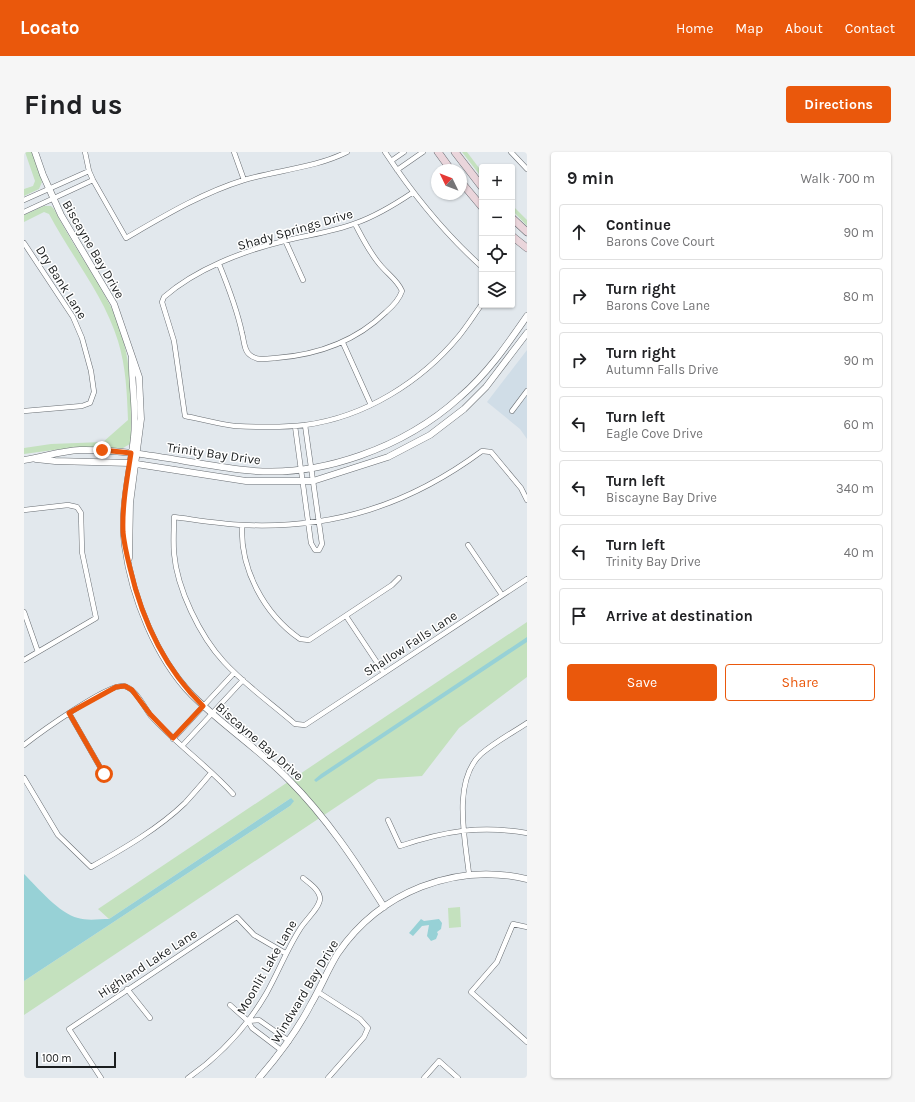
<!DOCTYPE html>
<html lang="en">
<head>
<meta charset="utf-8">
<style>
	:root { --surface:#fff; --page:#f6f6f6; --text:#202124; --muted:#757577; --line:#e0e0e0; --accent:#ea580c }
	body { margin:0; font-family:Karla,sans-serif; background:var(--page); color:var(--text) }
	.controls { position:absolute; right:12px; top:12px; display:grid; overflow:hidden; border-radius:4px; box-shadow:0 1px 3px #0004 }
	.controls button { width:36px; height:36px; display:grid; place-items:center; padding:0; border:0; border-bottom:1px solid var(--line); background:var(--surface); color:var(--text); font:20px sans-serif }
	.compass { position:absolute; left:407px; top:12px; width:36px; height:36px; border-radius:50%; background:var(--surface); box-shadow:0 1px 3px #0004; rotate:313deg }
	.scale { position:absolute; left:12px; bottom:10px; width:80px; box-sizing:border-box; padding-left:4px; border:2px solid #1b1e1f; border-top:0; font-size:11px; line-height:14px; white-space:nowrap; color:#1b1e1f; -webkit-text-stroke:3px #fff; paint-order:stroke }
	.stop { position:absolute; width:12px; height:12px; margin:-9px; border:3px solid #ea580c; border-radius:50%; background:#fff }
	.stop.end { background:#ea580c; border-color:#fff; box-shadow:0 1px 4px #0008 }
	.list { margin:0; padding:0; list-style:none }
	h2 { display:flex; justify-content:space-between; align-items:center; height:52px; margin:0; padding:0 16px; font-size:17px }
	h2 small { font-size:13px; font-weight:400; color:var(--muted) }
	.list li { display:grid; grid-template-columns:26px 1fr auto; gap:12px; align-items:center; box-sizing:border-box; height:56px; margin:0 8px 8px; padding:0 8px; border:1px solid var(--line); border-radius:4px }
	.list b { display:block; font-size:15px; white-space:nowrap }
	.list p { margin:0; font-size:13px; white-space:nowrap; color:var(--muted) }
	.list em { font-size:13px; font-style:normal; color:var(--muted) }
	.actions { display:flex; gap:8px; padding:12px 16px }
	.actions a { flex:1; padding:9px 0; border:1px solid var(--accent); border-radius:4px; text-align:center; font-size:14px; color:var(--accent) }
	.actions .main { background:var(--accent); color:#fff }
	.icon { flex:none; width:22px; height:22px; fill:none; stroke:currentColor; stroke-width:2; stroke-linecap:round; stroke-linejoin:round }
	.map { position:relative; flex:none; width:503px; height:926px; overflow:hidden; border-radius:4px }
	header { display:flex; align-items:center; gap:24px; box-sizing:border-box; height:56px; padding:0 20px; background:var(--accent); color:#fff }
	header strong { font-size:19px }
	nav { display:flex; gap:22px; margin-inline-start:auto; font-size:14px }
	.intro { display:flex; align-items:center; justify-content:space-between; box-sizing:border-box; height:96px; padding:0 24px }
	h1 { margin:0; font-size:28px }
	.button { padding:10px 18px; border-radius:4px; background:var(--accent); color:#fff; font-size:14px; font-weight:700 }
	main { display:flex; gap:24px; padding:0 24px }
	aside { flex:1; background:var(--surface); border-radius:4px; box-shadow:0 1px 3px #0004 }
	.map>svg:first-child { display:block }
</style>
</head>
<body>
<header>
<strong>Locato</strong>
<nav><a>Home</a><a>Map</a><a>About</a><a>Contact</a></nav>
</header>
<div class="intro"><h1>Find us</h1><a class="button">Directions</a></div>
<main>
<div class="map">
<svg width="503" height="926" viewBox="0 0 503 926">
	<rect width="100%" height="100%" fill="#e2e8ed"/>
	<path fill="#d0dde7" d="M 503,198 L 503,287 L 496,277 L 463,250 Z"/>
	<path fill="#c4e1be" d="M 1,0 L 8,0 L 18,30 L 15,37 L 0,44 L 0,37 L 9,34 L 11,29 Z
		M 438,0 L 443,0 L 458,20 L 458,26 Z
		M 488,53 L 503,68 L 503,74 L 488,58 Z
		M 20,54 L 27,54 L 30,57 C 47,91 70,121 87,155 C 107,196 109,242 107,287 L 106,292 L 99,296 L 37,297 L 0,302 L 0,296 L 27,292 L 79,290 L 104,268 C 103,241 102,215 94,189 C 80,143 47,104 25,62 L 20,60 L 0,70 L 0,63 Z
		M 503,470 L 503,525 L 435,576 L 398,624 L 354,627 L 0,863 L 0,829 L 266,654 L 267,646 L 85,767 L 74,757 Z
		M 436,755 L 437,775 L 425,776 L 424,756 Z"/>
	<path fill="#97d1d6" d="M 503,485 L 503,490 L 292,630 L 290,628 L 297,622 Z
		M 267,646 L 270,649 L 266,654 L 0,829 L 0,722 C 13,735 36,762 54,766 C 63,769 76,767 85,767 Z
		M 397,767 L 400,769 L 415,767 L 418,771 L 417,777 L 413,780 L 414,782 L 412,787 L 407,789 L 403,784 L 405,773 L 398,774 L 389,784 L 385,781 Z"/>
	<g fill="none" stroke-linecap="round" stroke-linejoin="round">
		<defs>
			<path id="minor" d="M 61,0 L 65,19 L 69,28 L 102,86 C 140,64 178,41 220,28 C 254,18 291,16 323,0
				M 210,0 L 220,28
				M 361,0 C 390,44 419,80 458,115
				M 487,0 L 503,17
				M 367,9 L 380,0
				M 373,18 L 399,0
				M 388,41 C 370,53 352,64 332,71 C 309,80 284,83 260,89 C 219,99 172,117 140,145 L 138,150 L 150,189 L 161,264 C 177,267 194,272 211,274 C 234,275 258,276 281,273 C 341,265 397,230 435,184 C 443,174 450,163 458,152
				M 0,48 L 65,19
				M 0,60 L 69,28
				M 261,88 L 279,128
				M 0,91 L 49,165 L 58,186 L 67,219 L 70,240 L 66,251 L 58,254 L 0,259
				M 195,112 C 204,134 213,157 218,181 C 220,188 220,199 226,203 C 233,209 243,207 252,206 C 293,203 332,189 362,160 C 369,154 375,148 378,139 C 374,129 365,123 358,115 C 346,102 339,87 331,72
				M 319,191 L 347,253
				M 488,259 L 503,239
				M 271,274 L 287,391 L 291,398 L 295,398 L 298,392 L 281,273
				M 503,348 L 497,336 L 467,300 L 458,299 C 385,353 310,377 219,373 C 196,372 173,368 150,365 C 150,377 149,389 150,401 C 153,437 176,484 200,510 C 221,533 248,552 271,572 L 281,573 L 503,427
				M 0,358 L 44,353 L 53,355 L 57,361 L 58,400 L 72,466 L 0,508
				M 218,373 C 216,417 240,462 276,487 L 285,488 L 368,433 L 375,426
				M 444,393 L 478,443
				M 0,460 L 14,500
				M 322,464 L 360,521
				M 45,561 L 80,622
				M 149,587 L 210,521
				M 0,593 C 14,582 83,532 99,534 C 111,535 120,555 127,564 C 152,592 184,614 209,642
				M 158,594 L 219,528
				M 0,626 L 34,683 L 67,715 C 99,697 134,677 161,651 C 170,641 179,631 187,621
				M 364,668 L 376,694 C 421,679 456,673 503,681
				M 445,722 C 441,687 428,629 457,602 C 471,590 488,581 503,571
				M 503,775 L 489,772 L 473,810 L 447,840 L 503,890
				M 103,837 L 126,866
				M 294,840 L 336,867 L 344,876 L 340,885 L 304,926
				M 206,853 L 224,869 L 228,876 L 257,898
				M 224,869 L 235,868 L 265,889
				M 77,926 L 45,877 L 213,765 L 230,783 L 261,801
				M 164,926 C 197,903 222,876 242,842 C 254,821 263,797 276,777 C 281,768 295,757 296,747 C 296,738 285,731 279,726
				M 400,926 L 415,909 L 434,926"/>
			<path id="tertiary" d="M 11,0 L 19,23 L 37,63 L 90,152 L 115,225 L 117,267 L 106,351 L 105,406
				M 108,205 C 107,232 113,258 110,285 C 106,322 96,357 101,394 C 108,445 132,506 168,543 C 198,573 235,597 265,628 C 302,665 332,710 360,755
				M 12,307 L 31,309 L 106,311 L 222,329 L 289,329 L 364,305 L 406,283 L 440,257 L 462,235 L 503,181
				M 0,308 C 20,305 36,299 56,298 C 112,297 166,312 221,318 C 296,327 381,295 436,245 C 463,222 483,193 503,164
				M 235,926 C 255,903 273,879 287,852 C 297,835 304,817 314,801 C 356,740 431,710 503,727"/>
			<path id="secondary" d="M 414,0 L 427,18
				M 431,0 L 458,35
				M 437,30 L 458,55
				M 488,66 L 503,80
				M 488,84 L 503,96"/>
		</defs>
		<use href="#minor" stroke="#686d72" stroke-width="5.5"/>
		<use href="#tertiary" stroke="#686d72" stroke-width="7"/>
		<use href="#secondary" stroke="#686d72" stroke-width="8"/>
		<use href="#minor" stroke="#fff" stroke-width="4.5"/>
		<use href="#tertiary" stroke="#fff" stroke-width="6"/>
		<use href="#secondary" stroke="#ead5db" stroke-width="7"/>
	</g>
	<g fill="none" stroke-linecap="round" stroke-linejoin="round">
		<path stroke="#ea580c" stroke-width="5" d="M 78,298 L 107,301 C 103,327 98,353 99,380 C 100,392 103,404 106,416 C 118,468 140,516 179,554 L 149,586 L 126,562 L 108,538 L 101,534 L 92,535 L 45,561 L 80,622"/>
	</g>
	<g text-anchor="middle" stroke-width="3" stroke-linejoin="round" paint-order="stroke">
		<g font-size="13" fill="#1b1e1f" stroke="#fff">
			<text transform="translate(271 77) rotate(-16)" y="5">Shady Springs Drive</text>
			<text transform="translate(70 97) rotate(60)" y="5">Biscayne Bay Drive</text>
			<text transform="translate(38 130) rotate(58)" y="5">Dry Bank Lane</text>
			<text transform="translate(190 301) rotate(8)" y="5">Trinity Bay Drive</text>
			<text transform="translate(386 491) rotate(-33)" y="5">Shallow Falls Lane</text>
			<text transform="translate(236 589) rotate(41)" y="5">Biscayne Bay Drive</text>
			<text transform="translate(123 811) rotate(-33)" y="5">Highland Lake Lane</text>
			<text transform="translate(242 815) rotate(-60)" y="5">Moonlit Lake Lane</text>
			<text transform="translate(280 839) rotate(-59)" y="5">Windward Bay Drive</text>
		</g>
	</g>
</svg>
<div class="controls">
<button>+</button>
<button>−</button>
<button><svg class="icon" aria-label="locate" viewBox="0 0 24 24"><circle cx="12" cy="12" r="6"/><path d="M12 2v4M12 18v4M2 12h4M18 12h4"/></svg></button>
<button><svg class="icon" aria-label="layers" viewBox="0 0 24 24"><path d="M12 4l9 5-9 5-9-5zM3 14l9 5 9-5"/></svg></button>
</div>
<svg class="compass" viewBox="-18 -18 36 36"><path d="M0-13l5 13h-10z" fill="#e53935"/><path d="M0 13l5-13h-10z" fill="#757577"/></svg>
<div class="scale">100 m</div>
<div class="stop" style="left:80px;top:622px"></div>
<div class="stop end" style="left:78px;top:298px"></div>
</div>
<aside>
<h2>9 min<small>Walk · 700 m</small></h2>
<ul class="list">
<li><svg class="icon" aria-label="ahead" viewBox="0 0 24 24"><path d="M12 20V5M6 11l6-6 6 6"/></svg><div><b>Continue</b><p>Barons Cove Court</p></div><em>90 m</em></li>
<li><svg class="icon" aria-label="right" viewBox="0 0 24 24"><path d="M7 20v-9h11M14 6l5 5-5 5"/></svg><div><b>Turn right</b><p>Barons Cove Lane</p></div><em>80 m</em></li>
<li><svg class="icon" aria-label="right" viewBox="0 0 24 24"><path d="M7 20v-9h11M14 6l5 5-5 5"/></svg><div><b>Turn right</b><p>Autumn Falls Drive</p></div><em>90 m</em></li>
<li><svg class="icon" aria-label="left" viewBox="0 0 24 24"><path d="M17 20v-9H6M10 6l-5 5 5 5"/></svg><div><b>Turn left</b><p>Eagle Cove Drive</p></div><em>60 m</em></li>
<li><svg class="icon" aria-label="left" viewBox="0 0 24 24"><path d="M17 20v-9H6M10 6l-5 5 5 5"/></svg><div><b>Turn left</b><p>Biscayne Bay Drive</p></div><em>340 m</em></li>
<li><svg class="icon" aria-label="left" viewBox="0 0 24 24"><path d="M17 20v-9H6M10 6l-5 5 5 5"/></svg><div><b>Turn left</b><p>Trinity Bay Drive</p></div><em>40 m</em></li>
<li><svg class="icon" aria-label="arrive" viewBox="0 0 24 24"><path d="M6 21V4h12l-3 4 3 4H6"/></svg><div><b>Arrive at destination</b></div></li>
</ul>
<div class="actions"><a class="main">Save</a><a>Share</a></div>
</aside>
</main>
</body>
</html>
